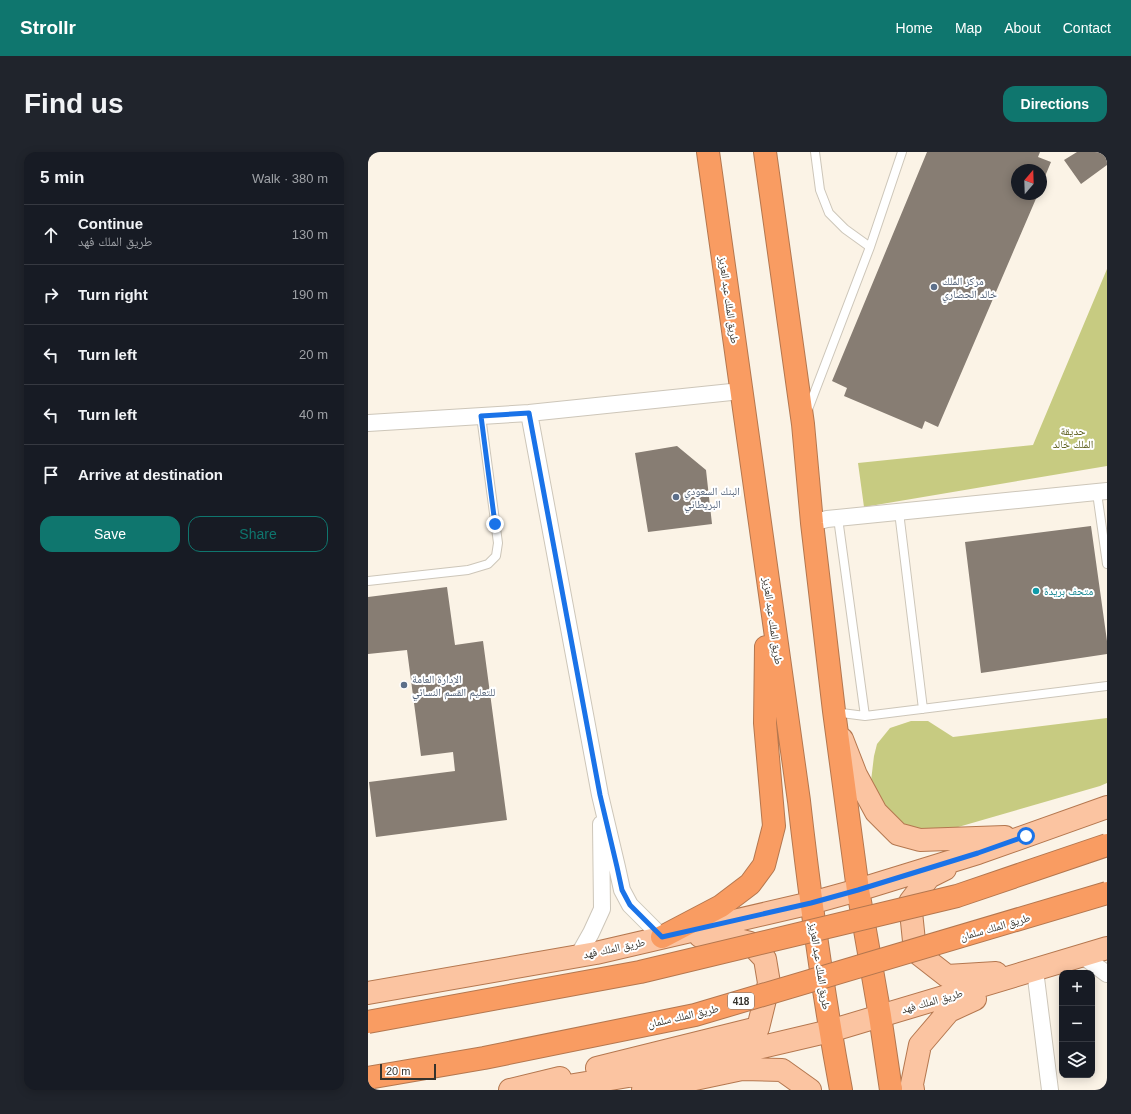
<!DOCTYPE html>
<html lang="en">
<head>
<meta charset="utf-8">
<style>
	:root { --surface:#171b24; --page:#20242c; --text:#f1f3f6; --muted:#9ea1a6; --line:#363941; --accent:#0f766e }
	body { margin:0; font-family:Helvetica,"Noto Naskh Arabic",sans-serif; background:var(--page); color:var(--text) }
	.controls { position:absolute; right:12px; bottom:12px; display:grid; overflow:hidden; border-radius:8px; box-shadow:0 2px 10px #0003 }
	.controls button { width:36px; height:36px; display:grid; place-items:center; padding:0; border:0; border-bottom:1px solid var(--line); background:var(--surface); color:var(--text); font:20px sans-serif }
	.compass { position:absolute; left:643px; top:12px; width:36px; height:36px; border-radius:50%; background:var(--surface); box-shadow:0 2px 10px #0003; rotate:19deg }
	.scale { position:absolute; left:12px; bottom:10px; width:56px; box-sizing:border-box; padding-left:4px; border:2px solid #35332d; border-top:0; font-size:11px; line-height:14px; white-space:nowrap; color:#35332d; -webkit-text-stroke:3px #fff; paint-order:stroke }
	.stop { position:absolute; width:12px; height:12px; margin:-9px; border:3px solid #1a73e8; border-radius:50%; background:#fff }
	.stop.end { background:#1a73e8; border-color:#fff; box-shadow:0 1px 4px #0008 }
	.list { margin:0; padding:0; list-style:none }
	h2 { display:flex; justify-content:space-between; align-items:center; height:52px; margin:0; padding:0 16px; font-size:17px }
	h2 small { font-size:13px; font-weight:400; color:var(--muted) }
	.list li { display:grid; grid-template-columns:26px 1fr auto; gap:12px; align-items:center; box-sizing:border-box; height:60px; padding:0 16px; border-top:1px solid var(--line) }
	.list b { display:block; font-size:15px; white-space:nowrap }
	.list p { margin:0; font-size:13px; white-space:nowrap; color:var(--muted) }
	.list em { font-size:13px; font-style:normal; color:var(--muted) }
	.actions { display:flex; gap:8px; padding:12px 16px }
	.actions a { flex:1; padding:9px 0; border:1px solid var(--accent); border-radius:12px; text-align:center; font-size:14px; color:var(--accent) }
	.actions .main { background:var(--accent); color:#fff }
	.icon { flex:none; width:22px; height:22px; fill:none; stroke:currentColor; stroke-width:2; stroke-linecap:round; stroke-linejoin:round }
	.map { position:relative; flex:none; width:739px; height:938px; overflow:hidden; border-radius:12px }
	header { display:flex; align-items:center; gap:24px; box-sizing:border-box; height:56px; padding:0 20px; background:var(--accent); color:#fff }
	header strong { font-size:19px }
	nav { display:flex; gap:22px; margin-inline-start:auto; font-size:14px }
	.intro { display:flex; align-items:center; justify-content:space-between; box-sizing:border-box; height:96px; padding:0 24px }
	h1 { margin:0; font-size:28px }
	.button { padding:10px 18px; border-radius:12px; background:var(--accent); color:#fff; font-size:14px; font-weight:700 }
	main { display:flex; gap:24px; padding:0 24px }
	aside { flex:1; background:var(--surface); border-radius:12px; box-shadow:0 2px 10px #0003 }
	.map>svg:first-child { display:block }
</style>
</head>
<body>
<header>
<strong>Strollr</strong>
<nav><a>Home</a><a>Map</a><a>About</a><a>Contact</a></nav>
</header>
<div class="intro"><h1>Find us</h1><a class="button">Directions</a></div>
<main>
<aside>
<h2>5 min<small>Walk · 380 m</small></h2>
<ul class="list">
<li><svg class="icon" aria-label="ahead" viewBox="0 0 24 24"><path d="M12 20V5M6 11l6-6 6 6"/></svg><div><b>Continue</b><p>طريق الملك فهد</p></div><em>130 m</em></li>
<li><svg class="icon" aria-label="right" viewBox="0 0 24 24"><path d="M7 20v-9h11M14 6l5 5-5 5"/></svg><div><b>Turn right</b></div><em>190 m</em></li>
<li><svg class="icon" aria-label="left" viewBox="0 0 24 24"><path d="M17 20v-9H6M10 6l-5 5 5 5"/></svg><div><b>Turn left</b></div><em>20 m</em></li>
<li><svg class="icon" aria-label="left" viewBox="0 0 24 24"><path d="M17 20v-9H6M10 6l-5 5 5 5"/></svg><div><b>Turn left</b></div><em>40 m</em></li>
<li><svg class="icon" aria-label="arrive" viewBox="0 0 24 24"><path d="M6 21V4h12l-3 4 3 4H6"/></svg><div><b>Arrive at destination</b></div></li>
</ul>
<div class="actions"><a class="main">Save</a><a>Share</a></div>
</aside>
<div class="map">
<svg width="739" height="938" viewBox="0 0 739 938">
	<rect width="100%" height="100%" fill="#fbf3e6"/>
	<path fill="#c7cb81" d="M 739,117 L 739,314 L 496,355 L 490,311 L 665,293 Z
		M 739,566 L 739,631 L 732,634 L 559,684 L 532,676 L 504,645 L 503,629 L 506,604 L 509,592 L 522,576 L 543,569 L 560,569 L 585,585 Z"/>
	<path fill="#877d73" d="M 559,0 L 672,0 L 670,5 L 683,10 L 673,34 L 673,18 L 649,18 L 649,42 L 670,42 L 570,275 L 557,269 L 554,277 L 476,244 L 479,236 L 464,229 Z
		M 709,0 L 739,0 L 739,13 L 713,32 L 696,8 Z
		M 309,294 L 338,318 L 344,372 L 280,380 L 267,301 Z
		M 723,374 L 739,489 L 739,502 L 613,521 L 597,390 Z
		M 79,435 L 87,493 L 115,489 L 139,668 L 8,685 L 1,630 L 87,619 L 85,600 L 53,604 L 39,498 L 0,502 L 0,445 Z"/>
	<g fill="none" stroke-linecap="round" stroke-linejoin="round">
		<defs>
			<path id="lane" d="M 447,0 L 452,38 L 461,61 L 477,77 L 502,95
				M 439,260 L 502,95 L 534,0
				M 729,341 L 739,412
				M 531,360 L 555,557
				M 470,366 L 497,564
				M 0,429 L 100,418 L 120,412 L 128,404 L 130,391 L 113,264
				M 466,560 L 497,564 L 739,534"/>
			<path id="street" d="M 161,261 L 232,643 L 249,715 L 254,738 L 262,753 L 294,785
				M 0,271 L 161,261 L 373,239
				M 444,371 L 459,367 L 739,339
				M 210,804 L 223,781 L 234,757 L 233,672
				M 715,804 L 739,822
				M 667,818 L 682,938"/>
			<path id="primary" d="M 474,587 L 488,623 L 508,660 L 530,682 L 552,688 L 637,685
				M 577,717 L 561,725 L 542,750 L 547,799 L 579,824 L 628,821
				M 0,841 L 228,801 L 443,751 L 490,738 L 610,701 L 739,655
				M 229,916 L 390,876 L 401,831 L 397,807 L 382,791 L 354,784 L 332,784
				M 142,938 L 192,926
				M 176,938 L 296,918 L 462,879 L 739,796
				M 275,938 L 374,917 L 414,918 L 442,938
				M 545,938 L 544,932 L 552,893 L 581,859 L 607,847"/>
			<path id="highway" d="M 340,0 L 431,649 C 442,746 455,842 473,938
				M 397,0 L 435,272 L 444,371 L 466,559 L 490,738 L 512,864 L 523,938
				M 294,785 L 353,754 L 382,732 L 396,713 L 406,674 L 397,571 L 398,495"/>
		</defs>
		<use href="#lane" stroke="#cdc6b9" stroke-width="10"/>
		<use href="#street" stroke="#cdc6b9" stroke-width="18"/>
		<use href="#primary" stroke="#b4774f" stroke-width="24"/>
		<use href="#highway" stroke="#b4774f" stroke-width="24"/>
		<use href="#lane" stroke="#fff" stroke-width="8"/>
		<use href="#street" stroke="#fff" stroke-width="16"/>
		<use href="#primary" stroke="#fbc4a1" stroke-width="22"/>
		<use href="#highway" stroke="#f99c62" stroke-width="22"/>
		<defs>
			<path id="highway-bridge" d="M 0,870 L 272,820 L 589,744 L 739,693
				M 0,926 L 116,906 L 327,863 L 739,741"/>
		</defs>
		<use href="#highway-bridge" stroke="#b4774f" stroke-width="24" stroke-linecap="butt"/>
		<use href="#highway-bridge" stroke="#f99c62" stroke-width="22"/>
	</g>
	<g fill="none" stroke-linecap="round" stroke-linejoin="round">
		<path stroke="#1a73e8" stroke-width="5" d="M 127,372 L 113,264 L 161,261 L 232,643 L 249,715 L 254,738 L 262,753 L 294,785 L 443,751 L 490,738 L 610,701 L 658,684"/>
	</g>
	<g fill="#5c6f8a" stroke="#fff" stroke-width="1.5">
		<circle cx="566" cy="135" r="4"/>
		<circle cx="308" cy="345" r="4"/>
		<circle cx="36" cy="533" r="4"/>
	</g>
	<circle fill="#0f9aa8" stroke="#fff" stroke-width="1.5" cx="668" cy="439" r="4"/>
	<g text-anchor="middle" stroke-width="4" stroke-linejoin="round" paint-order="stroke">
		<rect fill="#fff" stroke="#72706c" stroke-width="1" x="360" y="841" width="26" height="16" rx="3"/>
		<g font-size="10" font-weight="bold" fill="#35332d">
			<text x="373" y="853">418</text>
		</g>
		<g font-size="11" fill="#4e5e75" stroke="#fff" text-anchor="start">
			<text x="574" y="133">مركز الملك<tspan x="574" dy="13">خالد الحضاري</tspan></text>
			<text x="316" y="343">البنك السعودي<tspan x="316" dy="13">البريطاني</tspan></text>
			<text x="44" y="531">الإدارة العامة<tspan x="44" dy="13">للتعليم القسم النسائي</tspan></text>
		</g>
		<g font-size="11" fill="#35332d" stroke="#fff">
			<text transform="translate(361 148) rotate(82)" y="4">طريق الملك عبد العزيز</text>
			<text transform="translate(405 469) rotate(82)" y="4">طريق الملك عبد العزيز</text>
			<text transform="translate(627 775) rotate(-16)" y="4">طريق الملك سلمان</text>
			<text transform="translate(246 796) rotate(-12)" y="4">طريق الملك فهد</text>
			<text transform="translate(452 814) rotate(81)" y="4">طريق الملك عبد العزيز</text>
			<text transform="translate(564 849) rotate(-16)" y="4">طريق الملك فهد</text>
			<text transform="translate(315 864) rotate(-13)" y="4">طريق الملك سلمان</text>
		</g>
		<g font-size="11" fill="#595b17" stroke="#fff">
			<text x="705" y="283">حديقة<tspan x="705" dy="13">الملك خالد</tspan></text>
		</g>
		<g font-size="11" fill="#0d838f" stroke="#fff" text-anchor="start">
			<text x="676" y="443">متحف بريدة</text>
		</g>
	</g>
</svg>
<div class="controls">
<button>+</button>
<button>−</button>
<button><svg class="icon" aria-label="layers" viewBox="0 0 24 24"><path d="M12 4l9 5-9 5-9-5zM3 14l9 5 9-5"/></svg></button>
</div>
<svg class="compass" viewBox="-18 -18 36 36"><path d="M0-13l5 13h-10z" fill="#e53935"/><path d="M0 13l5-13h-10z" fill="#9ea1a6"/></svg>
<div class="scale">20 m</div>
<div class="stop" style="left:658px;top:684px"></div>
<div class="stop end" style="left:127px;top:372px"></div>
</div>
</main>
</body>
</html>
